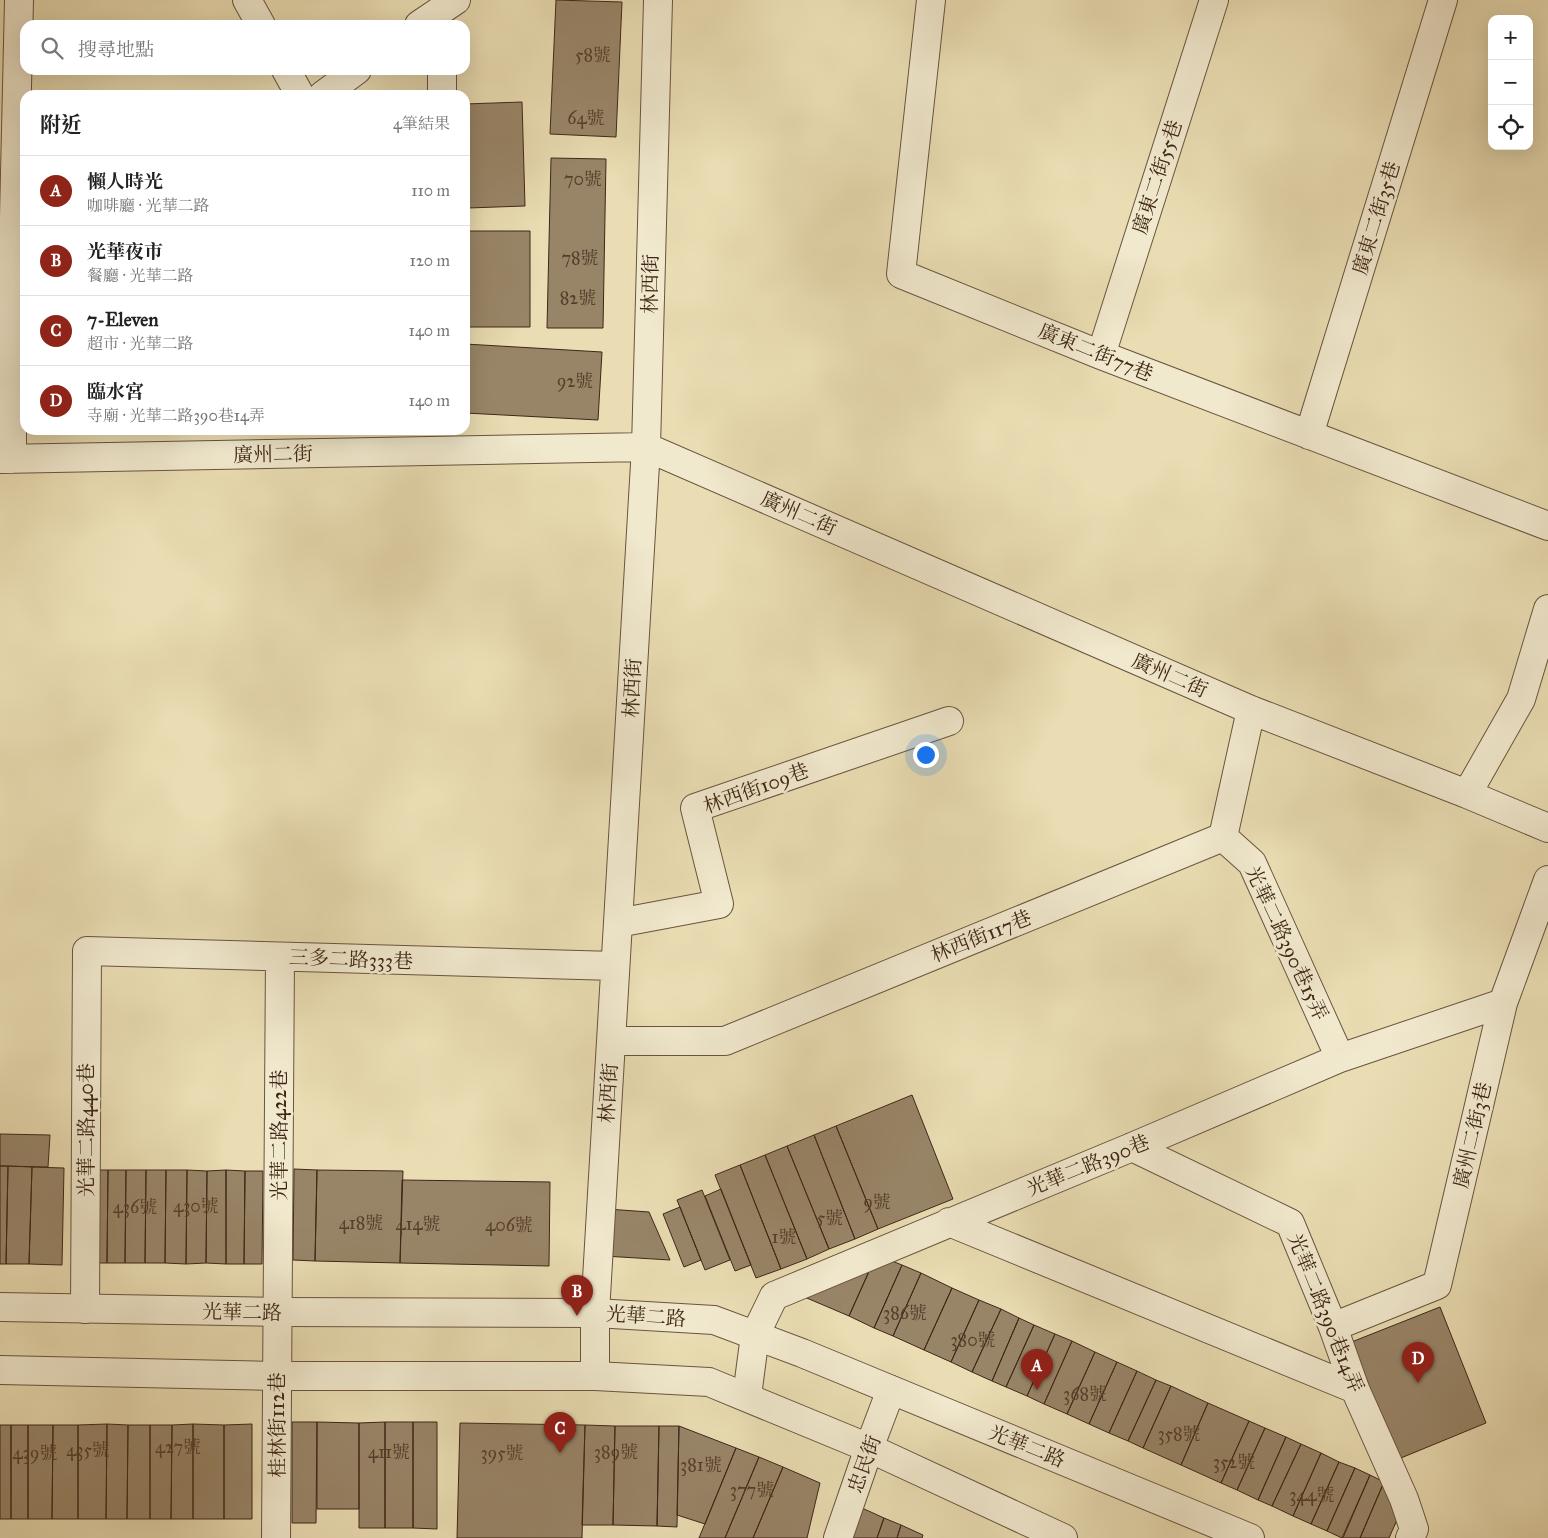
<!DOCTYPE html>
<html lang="zh-TW">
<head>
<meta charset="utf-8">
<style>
	:root { --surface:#fff; --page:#f2f2f2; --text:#222; --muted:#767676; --line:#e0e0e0; --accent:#8f2418 }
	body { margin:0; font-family:"IM FELL Great Primer","Noto Serif TC",serif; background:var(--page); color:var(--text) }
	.controls { position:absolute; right:15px; top:15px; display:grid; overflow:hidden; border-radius:10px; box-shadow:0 5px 20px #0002 }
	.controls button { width:45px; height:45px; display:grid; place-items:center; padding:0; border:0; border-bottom:1px solid var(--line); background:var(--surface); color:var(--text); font:25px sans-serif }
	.you { position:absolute; left:925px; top:754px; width:18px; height:18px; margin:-12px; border:4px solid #fff; border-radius:50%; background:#1a73e8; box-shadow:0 0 0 8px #1a73e833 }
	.badge { display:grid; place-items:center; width:32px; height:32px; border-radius:50%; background:var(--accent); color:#fff; font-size:16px; font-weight:700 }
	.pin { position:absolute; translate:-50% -41px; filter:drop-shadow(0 1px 2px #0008) }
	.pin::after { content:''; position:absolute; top:26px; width:18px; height:15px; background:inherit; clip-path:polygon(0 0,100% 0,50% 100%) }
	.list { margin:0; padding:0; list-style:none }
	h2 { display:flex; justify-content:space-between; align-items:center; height:65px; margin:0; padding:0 20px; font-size:21px }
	h2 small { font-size:16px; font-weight:400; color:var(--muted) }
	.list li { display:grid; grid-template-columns:32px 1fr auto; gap:15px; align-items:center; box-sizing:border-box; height:70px; padding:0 20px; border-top:1px solid var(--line) }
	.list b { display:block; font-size:19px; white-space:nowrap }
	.list p { margin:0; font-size:16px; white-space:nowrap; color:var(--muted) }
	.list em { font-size:16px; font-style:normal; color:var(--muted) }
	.icon { flex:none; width:28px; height:28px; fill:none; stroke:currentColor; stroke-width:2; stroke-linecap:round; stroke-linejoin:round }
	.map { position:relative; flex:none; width:1548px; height:1538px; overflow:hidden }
	.search { position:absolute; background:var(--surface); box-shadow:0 5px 20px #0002; left:20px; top:20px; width:450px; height:55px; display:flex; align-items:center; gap:12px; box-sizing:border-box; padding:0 18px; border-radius:15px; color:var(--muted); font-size:19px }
	.panel { position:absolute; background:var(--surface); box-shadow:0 5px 20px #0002; left:20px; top:90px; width:450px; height:345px; border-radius:15px }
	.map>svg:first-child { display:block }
</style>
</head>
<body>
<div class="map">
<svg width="1548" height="1538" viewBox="0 0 1548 1538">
	<rect width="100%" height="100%" fill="#eaddb3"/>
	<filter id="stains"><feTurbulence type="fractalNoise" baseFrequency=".004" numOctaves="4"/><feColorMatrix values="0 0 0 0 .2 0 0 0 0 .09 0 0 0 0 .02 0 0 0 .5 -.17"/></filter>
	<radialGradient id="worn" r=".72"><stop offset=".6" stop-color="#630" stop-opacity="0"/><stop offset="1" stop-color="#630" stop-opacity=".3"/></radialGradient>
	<path fill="#988568" stroke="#3f2617" d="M 556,0 L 622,2 L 616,137 L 550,134 Z
		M 522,102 L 525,206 L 468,208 L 465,104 Z
		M 551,158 L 606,159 L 603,328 L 547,328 Z
		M 465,231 L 530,231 L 530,327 L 465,327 Z
		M 465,344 L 602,352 L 598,420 L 465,413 Z
		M 912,1095 L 953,1199 L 878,1229 L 836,1126 Z
		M 836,1126 L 878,1229 L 855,1239 L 814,1135 Z
		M 0,1134 L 50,1135 L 48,1167 L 0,1166 Z
		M 814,1135 L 855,1239 L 829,1249 L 787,1146 Z
		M 787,1146 L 829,1249 L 807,1259 L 765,1155 Z
		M 765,1155 L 807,1259 L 781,1269 L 740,1165 Z
		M 740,1165 L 781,1269 L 756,1278 L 715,1175 Z
		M 0,1166 L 8,1166 L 6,1264 L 0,1264 Z
		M 8,1166 L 32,1167 L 29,1264 L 6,1264 Z
		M 32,1167 L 64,1168 L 62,1265 L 29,1264 Z
		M 294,1169 L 317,1170 L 315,1261 L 293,1260 Z
		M 91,1170 L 108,1170 L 107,1263 L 90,1263 Z
		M 108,1170 L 126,1170 L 125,1263 L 107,1263 Z
		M 126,1170 L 146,1170 L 145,1263 L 125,1263 Z
		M 146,1170 L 166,1170 L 165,1263 L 145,1263 Z
		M 166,1170 L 187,1170 L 186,1264 L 165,1263 Z
		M 187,1170 L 207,1171 L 206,1263 L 186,1264 Z
		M 226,1170 L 245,1171 L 244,1264 L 226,1264 Z
		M 226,1170 L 226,1264 L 206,1263 L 207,1171 Z
		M 317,1170 L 403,1171 L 400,1263 L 315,1261 Z
		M 245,1171 L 263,1171 L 262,1264 L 244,1264 Z
		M 402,1180 L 550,1182 L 549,1266 L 400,1263 Z
		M 721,1189 L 751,1265 L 735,1271 L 705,1196 Z
		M 702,1190 L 730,1260 L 705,1270 L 677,1200 Z
		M 680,1207 L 701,1260 L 684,1267 L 663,1214 Z
		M 607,1209 L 649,1212 L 670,1260 L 604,1256 Z
		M 887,1259 L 902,1265 L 874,1328 L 849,1316 L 871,1267 Z
		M 902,1265 L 921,1273 L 893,1336 L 874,1328 Z
		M 871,1267 L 849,1316 L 802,1296 Z
		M 921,1273 L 952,1288 L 924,1350 L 893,1336 Z
		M 952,1288 L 979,1300 L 951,1362 L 924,1350 Z
		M 979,1300 L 1001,1309 L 972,1372 L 951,1362 Z
		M 1440,1307 L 1486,1423 L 1396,1460 L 1349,1343 Z
		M 1001,1309 L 1019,1318 L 992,1381 L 972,1372 Z
		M 1019,1318 L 1034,1325 L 1006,1387 L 992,1381 Z
		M 1034,1325 L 1055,1334 L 1027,1396 L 1006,1387 Z
		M 1055,1334 L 1072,1341 L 1044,1404 L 1027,1396 Z
		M 1072,1341 L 1095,1352 L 1067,1414 L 1044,1404 Z
		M 1095,1352 L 1117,1362 L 1089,1424 L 1067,1414 Z
		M 1117,1362 L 1137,1371 L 1109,1433 L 1089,1424 Z
		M 1137,1371 L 1156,1380 L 1128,1441 L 1109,1433 Z
		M 1156,1380 L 1171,1386 L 1143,1448 L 1128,1441 Z
		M 1171,1386 L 1208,1403 L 1181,1465 L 1143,1448 Z
		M 1208,1403 L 1249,1421 L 1221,1483 L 1181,1465 Z
		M 1249,1421 L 1265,1428 L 1237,1490 L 1221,1483 Z
		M 292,1422 L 317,1422 L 316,1523 L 292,1523 Z
		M 317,1422 L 359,1423 L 359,1509 L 317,1509 Z
		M 385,1422 L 413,1422 L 413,1528 L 385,1528 Z
		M 385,1422 L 385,1528 L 359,1528 L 359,1423 Z
		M 413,1422 L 437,1422 L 437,1529 L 413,1528 Z
		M 460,1423 L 585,1425 L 582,1538 L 457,1538 Z
		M 107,1424 L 106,1519 L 78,1519 L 78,1425 Z
		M 107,1424 L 128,1425 L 127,1519 L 106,1519 Z
		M 193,1424 L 193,1519 L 171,1519 L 172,1425 Z
		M 193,1424 L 224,1425 L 224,1519 L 193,1519 Z
		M 252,1424 L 252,1519 L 224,1519 L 224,1425 Z
		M 0,1425 L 11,1425 L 11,1519 L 0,1519 Z
		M 11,1425 L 28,1425 L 28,1519 L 11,1519 Z
		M 28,1425 L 53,1425 L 52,1519 L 28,1519 Z
		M 53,1425 L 78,1425 L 78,1519 L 52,1519 Z
		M 128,1425 L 150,1425 L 150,1519 L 127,1519 Z
		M 150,1425 L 172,1425 L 171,1519 L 150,1519 Z
		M 585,1425 L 615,1426 L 613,1525 L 582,1525 Z
		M 615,1426 L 659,1426 L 657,1526 L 613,1525 Z
		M 659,1426 L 679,1426 L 677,1527 L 657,1526 Z
		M 679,1426 L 736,1448 L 705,1524 L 677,1515 Z
		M 1265,1428 L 1286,1437 L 1258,1500 L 1237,1490 Z
		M 1286,1437 L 1301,1444 L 1272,1506 L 1258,1500 Z
		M 1301,1444 L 1321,1453 L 1293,1516 L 1272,1506 Z
		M 736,1448 L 759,1457 L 725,1538 L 699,1538 Z
		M 1321,1453 L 1339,1462 L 1311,1524 L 1293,1516 Z
		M 759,1457 L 783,1467 L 753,1538 L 725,1538 Z
		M 1339,1462 L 1355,1468 L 1327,1531 L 1311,1524 Z
		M 783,1467 L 820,1483 L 807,1538 L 753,1538 Z
		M 1355,1468 L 1370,1475 L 1342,1538 L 1327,1531 Z
		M 1370,1475 L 1384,1482 L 1360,1538 L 1343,1538 Z
		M 1384,1482 L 1401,1511 L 1389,1538 L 1360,1538 Z
		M 851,1503 L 884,1518 L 877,1538 L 841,1538 Z
		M 884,1518 L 901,1525 L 897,1538 L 877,1538 Z
		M 901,1525 L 923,1535 L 922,1538 L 897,1538 Z"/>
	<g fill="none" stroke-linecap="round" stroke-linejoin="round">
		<defs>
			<path id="minor" d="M 247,0 L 261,25
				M 931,0 L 901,274 L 1101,355 L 1548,526
				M 419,25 L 456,0
				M 286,70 L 300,95
				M 442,70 L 442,95
				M 323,95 L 357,70
				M 1101,355 L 1214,0
				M 1309,435 L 1443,0
				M 0,459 L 646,447 L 1251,710 L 1467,794 L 1548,828
				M 12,459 L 12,304 L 19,0
				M 1467,794 L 1521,699 L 1548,609
				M 1223,837 L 1252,863 L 1340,1058
				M 618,923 L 719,904 L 695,808 L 949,721
				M 611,1041 L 725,1041 L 1223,837 L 1251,710
				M 1132,1147 L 1290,1223 L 1333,1327 L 1355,1389 L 1404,1499 L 1414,1529 L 1410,1538
				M 949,1222 L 1355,1389
				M 85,1309 L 87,951 L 615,966
				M 1333,1327 L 1437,1285 L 1503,1003 L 1548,880
				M 595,1376 L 595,1313 L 646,447 L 658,0
				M 747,1396 L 755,1335 L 774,1296 L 1132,1147 L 1340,1058 L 1503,1003
				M 276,1538 L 280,957
				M 838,1538 L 869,1448 L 891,1390"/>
			<path id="tertiary" d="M 0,1307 L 278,1312 L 595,1313 L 714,1320 L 802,1353 L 1250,1538
				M 0,1370 L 277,1376 L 595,1376 L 709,1382 L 869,1448 L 1063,1538"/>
		</defs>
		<use href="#minor" stroke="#6a543e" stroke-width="30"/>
		<use href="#tertiary" stroke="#6a543e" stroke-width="30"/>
		<use href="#minor" stroke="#f1e9ce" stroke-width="28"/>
		<use href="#tertiary" stroke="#f1e9ce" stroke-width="28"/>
	</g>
	<g text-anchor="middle" stroke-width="5" stroke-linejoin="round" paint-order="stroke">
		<g font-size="18" fill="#553e2b">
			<text x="593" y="61">58號</text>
			<text x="586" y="124">64號</text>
			<text x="583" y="185">70號</text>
			<text x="580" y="264">78號</text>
			<text x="578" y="304">82號</text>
			<text x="575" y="387">92號</text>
			<text x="877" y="1208">9號</text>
			<text x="196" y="1212">430號</text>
			<text x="135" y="1213">436號</text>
			<text x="830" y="1224">5號</text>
			<text x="361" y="1229">418號</text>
			<text x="418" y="1230">414號</text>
			<text x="509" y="1231">406號</text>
			<text x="784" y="1243">1號</text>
			<text x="905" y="1319">386號</text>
			<text x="973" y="1346">380號</text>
			<text x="1085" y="1400">368號</text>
			<text x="1179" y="1440">358號</text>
			<text x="178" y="1453">427號</text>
			<text x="88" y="1456">435號</text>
			<text x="389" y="1458">411號</text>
			<text x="616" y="1458">389號</text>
			<text x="35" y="1459">439號</text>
			<text x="502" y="1459">395號</text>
			<text x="1234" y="1468">352號</text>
			<text x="701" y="1471">381號</text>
			<text x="752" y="1496">377號</text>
			<text x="1312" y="1501">344號</text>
		</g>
		<g font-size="20" fill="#3f2617" stroke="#f1e9ce">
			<text transform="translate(1157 177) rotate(-72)" y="7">廣東二街55巷</text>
			<text transform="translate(1376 218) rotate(-73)" y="7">廣東二街35巷</text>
			<text transform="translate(650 284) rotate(-89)" y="7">林西街</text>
			<text transform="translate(1096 352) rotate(22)" y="7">廣東二街77巷</text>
			<text transform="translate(273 454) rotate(-1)" y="7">廣州二街</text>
			<text transform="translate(799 513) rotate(24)" y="7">廣州二街</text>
			<text transform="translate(1170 675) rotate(24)" y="7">廣州二街</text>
			<text transform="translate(632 688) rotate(-87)" y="7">林西街</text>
			<text transform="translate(756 788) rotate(-20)" y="7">林西街109巷</text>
			<text transform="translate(981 936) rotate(-22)" y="7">林西街117巷</text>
			<text transform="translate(1287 943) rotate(65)" y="7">光華二路390巷15弄</text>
			<text transform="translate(351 959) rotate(2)" y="7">三多二路333巷</text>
			<text transform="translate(608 1093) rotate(-86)" y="7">林西街</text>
			<text transform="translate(86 1130) rotate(-90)" y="7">光華二路440巷</text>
			<text transform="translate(279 1135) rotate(-90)" y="7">光華二路422巷</text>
			<text transform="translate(1472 1135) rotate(-77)" y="7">廣州二街3巷</text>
			<text transform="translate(1088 1165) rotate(-22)" y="7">光華二路390巷</text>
			<text transform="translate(242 1312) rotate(1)" y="7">光華二路</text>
			<text transform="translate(1326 1313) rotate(68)" y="7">光華二路390巷14弄</text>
			<text transform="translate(646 1316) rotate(4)" y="7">光華二路</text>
			<text transform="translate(277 1425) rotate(-90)" y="7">桂林街112巷</text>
			<text transform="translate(1027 1446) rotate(22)" y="7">光華二路</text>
			<text transform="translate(864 1464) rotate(-70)" y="7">忠民街</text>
		</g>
	</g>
	<rect width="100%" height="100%" filter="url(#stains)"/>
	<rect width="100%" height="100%" fill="url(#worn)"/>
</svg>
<div class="controls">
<button>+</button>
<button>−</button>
<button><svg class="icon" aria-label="locate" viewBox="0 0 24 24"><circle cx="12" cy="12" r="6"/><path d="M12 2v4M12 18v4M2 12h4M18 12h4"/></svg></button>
</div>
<div class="you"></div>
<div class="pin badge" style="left:1037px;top:1390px">A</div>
<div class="pin badge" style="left:577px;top:1316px">B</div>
<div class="pin badge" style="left:560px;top:1453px">C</div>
<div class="pin badge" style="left:1418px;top:1383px">D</div>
<div class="search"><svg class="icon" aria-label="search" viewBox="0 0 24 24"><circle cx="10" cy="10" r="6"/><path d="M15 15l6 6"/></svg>搜尋地點</div>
<section class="panel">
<h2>附近<small>4筆結果</small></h2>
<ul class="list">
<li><span class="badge">A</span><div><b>懶人時光</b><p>咖啡廳 · 光華二路</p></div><em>110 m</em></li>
<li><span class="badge">B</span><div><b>光華夜市</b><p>餐廳 · 光華二路</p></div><em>120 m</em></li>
<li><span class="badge">C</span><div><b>7-Eleven</b><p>超市 · 光華二路</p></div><em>140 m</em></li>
<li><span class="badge">D</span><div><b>臨水宮</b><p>寺廟 · 光華二路390巷14弄</p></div><em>140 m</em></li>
</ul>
</section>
</div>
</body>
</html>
